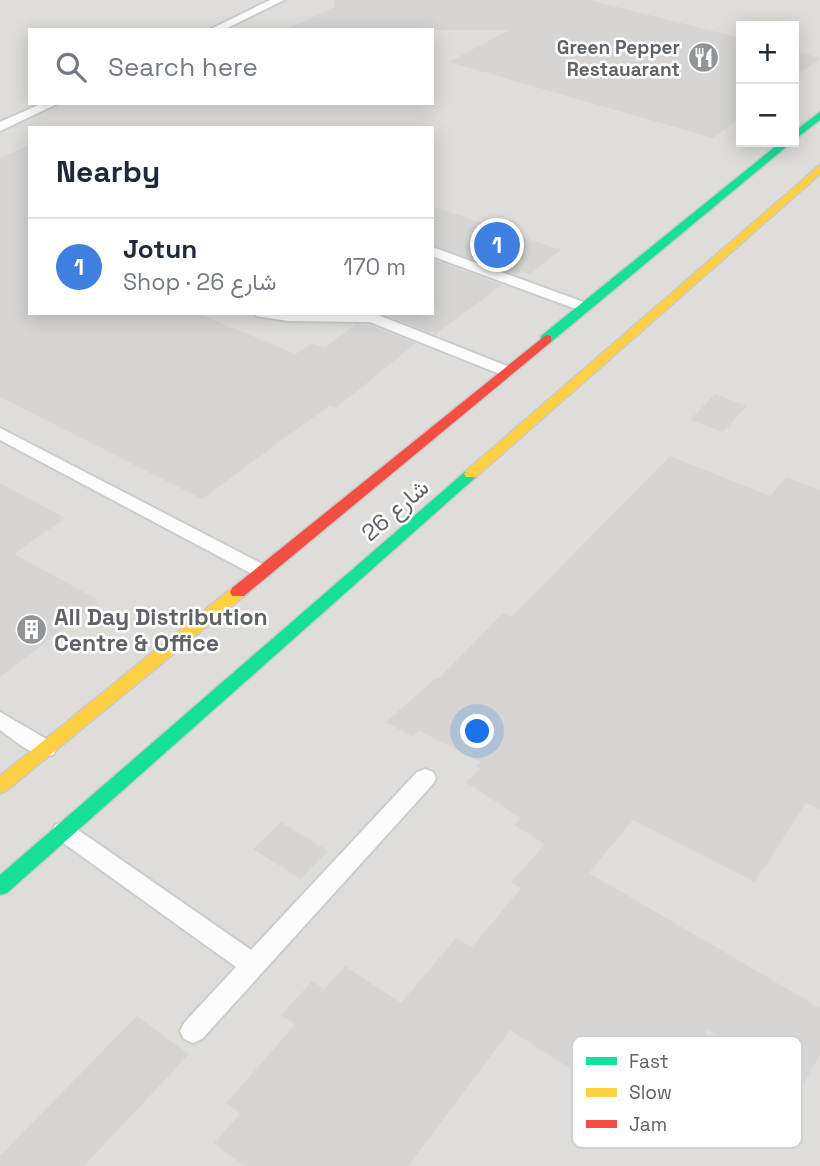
<!DOCTYPE html>
<html lang="en">
<head>
<meta charset="utf-8">
<style>
	:root { --surface:#fff; --page:#f2f2f3; --text:#1f2937; --muted:#747a83; --line:#e0e1e3; --accent:#919496 }
	body { margin:0; font-family:"Space Grotesk",Vazirmatn,sans-serif; background:var(--page); color:var(--text) }
	.controls { position:absolute; right:21px; top:21px; display:grid; overflow:hidden; border-radius:0px; box-shadow:0 4px 18px #0003 }
	.controls button { width:63px; height:63px; display:grid; place-items:center; padding:0; border:0; border-bottom:2px solid var(--line); background:var(--surface); color:var(--text); font:35px sans-serif }
	.you { position:absolute; left:478px; top:732px; width:24px; height:24px; margin:-18px; border:5px solid #fff; border-radius:50%; background:#1a73e8; box-shadow:0 0 0 10px #1a73e833 }
	.badge { display:grid; place-items:center; width:46px; height:46px; border-radius:50%; background:var(--accent); color:#fff; font-size:23px; font-weight:700 }
	.pin { position:absolute; translate:-50% -50%; border:4px solid #fff; box-shadow:0 2px 7px #0006 }
	.list { margin:0; padding:0; list-style:none }
	h2 { display:flex; justify-content:space-between; align-items:center; height:91px; margin:0; padding:0 28px; font-size:30px }
	h2 small { font-size:23px; font-weight:400; color:var(--muted) }
	.list li { display:grid; grid-template-columns:46px 1fr auto; gap:21px; align-items:center; box-sizing:border-box; height:98px; padding:0 28px; border-top:2px solid var(--line) }
	.list b { display:block; font-size:26px; white-space:nowrap }
	.list p { margin:0; font-size:23px; white-space:nowrap; color:var(--muted) }
	.list em { font-size:23px; font-style:normal; color:var(--muted) }
	.icon { flex:none; width:38px; height:38px; fill:none; stroke:currentColor; stroke-width:2; stroke-linecap:round; stroke-linejoin:round }
	.map { position:relative; flex:none; width:820px; height:1166px; overflow:hidden }
	.search { position:absolute; background:var(--surface); box-shadow:0 4px 18px #0003; left:28px; top:28px; width:406px; height:77px; display:flex; align-items:center; gap:18px; box-sizing:border-box; padding:0 24px; border-radius:0px; color:var(--muted); font-size:26px }
	.panel { position:absolute; background:var(--surface); box-shadow:0 4px 18px #0003; left:28px; top:126px; width:406px; height:189px; border-radius:0px }
	.map>svg:first-child { display:block }
</style>
</head>
<body>
<div class="map">
<svg width="820" height="1166" viewBox="0 0 820 1166">
	<rect width="100%" height="100%" fill="#efeeea"/>
	<path fill="#dfddda" fill-rule="evenodd" d="M 0,0 L 820,0 L 820,1166 L 0,1166 ZM 741,26 L 794,26 L 794,142 L 741,142 ZM 30,30 L 432,30 L 432,103 L 30,103 ZM 30,128 L 432,128 L 432,313 L 30,313 Z"/>
	<path fill="#d6d5d3" d="M 335,0 L 589,0 L 741,38 L 741,117 L 713,138 L 449,62 L 509,30 L 285,30 L 334,7 Z
		M 794,51 L 820,58 L 820,59 L 794,78 Z
		M 30,145 L 30,313 L 196,313 L 296,354 L 311,343 L 324,348 L 356,324 L 369,325 L 416,343 L 336,408 L 330,405 L 202,499 L 0,397 L 0,158 Z
		M 432,206 L 561,250 L 530,274 L 521,271 L 516,275 L 432,245 Z
		M 432,259 L 502,285 L 435,335 L 432,330 L 430,333 L 381,313 L 432,313 Z
		M 715,394 L 747,406 L 723,432 L 690,420 Z
		M 670,456 L 770,496 L 786,477 L 820,490 L 820,809 L 806,803 L 755,882 L 633,820 L 589,873 L 820,1008 L 820,1055 L 801,1087 L 708,1030 L 655,1112 L 593,1073 L 588,1080 L 510,1030 L 408,1166 L 245,1166 L 214,1143 L 240,1114 L 226,1103 L 288,1033 L 294,1024 L 281,1015 L 312,981 L 324,989 L 345,966 L 401,1003 L 456,938 L 472,947 L 521,888 L 511,882 L 545,844 L 514,825 L 520,818 L 466,782 L 480,769 L 476,766 L 481,762 L 419,731 L 412,737 L 386,722 L 436,678 L 438,679 L 503,613 L 511,617 Z
		M 0,483 L 65,518 L 14,554 L 100,601 L 0,677 Z
		M 281,822 L 328,851 L 301,879 L 253,849 Z
		M 137,1016 L 189,1054 L 84,1166 L 0,1166 L 0,1156 Z"/>
	<g fill="none" stroke-linecap="round" stroke-linejoin="round">
		<defs>
			<path id="lane" d="M 270,0 L 284,0 L 223,30 L 209,30 Z
				M 43,103 L 59,103 L 0,131 L 0,122 Z
				M 432,247 L 589,304 L 592,307 L 589,310 L 579,310 L 432,256 Z
				M 254,313 L 373,313 L 512,368 L 514,371 L 512,374 L 500,374 L 370,322 L 289,321 L 256,316 Z
				M 0,428 L 268,567 L 271,571 L 268,575 L 254,575 L 0,440 Z
				M 0,712 L 53,743 L 56,749 L 53,755 C 35,760 15,740 0,730 Z
				M 425,769 L 433,772 L 436,778 L 433,784 L 202,1039 L 193,1043 L 184,1039 L 180,1031 L 184,1023 L 236,967 L 55,837 L 52,831 L 55,825 L 63,822 L 71,825 L 251,950 L 417,772 Z"/>
			<path id="fast" d="M 820,112 L 820,120 L 794,140 L 794,132 Z
				M 781,142 L 792,142 L 551,342 L 541,342 L 541,336 Z
				M 471,470 L 476,471 L 478,474 L 476,477 L 7,893 L 0,895 L 0,875 L 466,471 Z"/>
			<path id="slow" d="M 820,165 L 820,174 L 476,477 L 466,477 L 464,474 L 466,471 Z
				M 238,587 L 244,588 L 246,592 L 244,596 L 6,791 L 0,793 L 0,776 L 232,588 Z"/>
			<path id="jam" d="M 546,335 L 551,336 L 551,342 L 244,596 L 232,596 L 230,592 L 232,588 Z"/>
		</defs>
		<use href="#lane" stroke="#cbcccc" stroke-width="4"/>
		<use href="#fast" stroke="#cacacb" stroke-width="3"/>
		<use href="#slow" stroke="#cacacb" stroke-width="3"/>
		<use href="#jam" stroke="#cacacb" stroke-width="3"/>
		<use href="#lane" fill="#fdfcfc" fill-rule="evenodd"/>
		<use href="#fast" fill="#16e098" fill-rule="evenodd"/>
		<use href="#slow" fill="#ffcf43" fill-rule="evenodd"/>
		<use href="#jam" fill="#f24e42" fill-rule="evenodd"/>
	</g>
	<defs>
		<symbol id="restaurant-disc" viewBox="-11 -11 22 22"><circle r="9.5" fill="#919496" stroke="#fff"/><path d="M-5-6h1v4h1v-4h1v4h1v-4h1v5L-1.5 .5V6h-2V.5L-5-1ZM5-6V6H3V1.5H1.5Q1.5-4 5-6Z" fill="#fff"/></symbol>
		<symbol id="building-disc" viewBox="-11 -11 22 22"><circle r="9.5" fill="#919496" stroke="#fff"/><path d="M-4-6H4V6H1V3H-1V6H-4ZM-2.5-4.3h1.7v1.8h-1.7ZM.8-4.3h1.7v1.8H.8ZM-2.5-1h1.7V.8h-1.7ZM.8-1h1.7V.8H.8Z" fill="#fff"/></symbol>
	</defs>
	<g fill-rule="evenodd">
		<use href="#restaurant-disc" x="686" y="40" width="35" height="35"/>
		<use href="#building-disc" x="14" y="612" width="35" height="35"/>
	</g>
	<g text-anchor="middle" stroke-width="5" stroke-linejoin="round" paint-order="stroke">
		<g font-size="19" font-weight="bold" fill="#5f6368" stroke="#fff" text-anchor="end">
			<text x="680" y="54">Green Pepper<tspan x="680" dy="22">Restauarant</tspan></text>
		</g>
		<g font-size="23" fill="#5f6368" stroke="#fff">
			<text transform="translate(395 510) rotate(-41)" y="8">شارع 26</text>
		</g>
		<g font-size="23" font-weight="bold" fill="#5f6368" stroke="#fff" text-anchor="start">
			<text x="54" y="625">All Day Distribution<tspan x="54" dy="26">Centre &amp; Office</tspan></text>
		</g>
	</g>
	<rect x="572" y="1036" width="230" height="112" rx="10" fill="#fff" stroke="#cfd0d2" stroke-width="2"/>
	<rect x="586" y="1057" width="31" height="8" fill="#16e098"/>
	<rect x="586" y="1088" width="31" height="9" fill="#ffcf43"/>
	<rect x="586" y="1120" width="31" height="8" fill="#f24e42"/>
	<g font-size="19" fill="#5f6368">
		<text x="629" y="1068">Fast</text>
		<text x="629" y="1099">Slow</text>
		<text x="629" y="1131">Jam</text>
	</g>
</svg>
<div class="controls">
<button>+</button>
<button>−</button>
</div>
<div class="you"></div>
<div class="pin badge" style="left:497px;top:245px;background:#3f7fe0">1</div>
<div class="search"><svg class="icon" aria-label="search" viewBox="0 0 24 24"><circle cx="10" cy="10" r="6"/><path d="M15 15l6 6"/></svg>Search here</div>
<section class="panel">
<h2>Nearby<small></small></h2>
<ul class="list">
<li><span class="badge" style="background:#3f7fe0">1</span><div><b>Jotun</b><p>Shop · شارع 26</p></div><em>170 m</em></li>
</ul>
</section>
</div>
</body>
</html>
